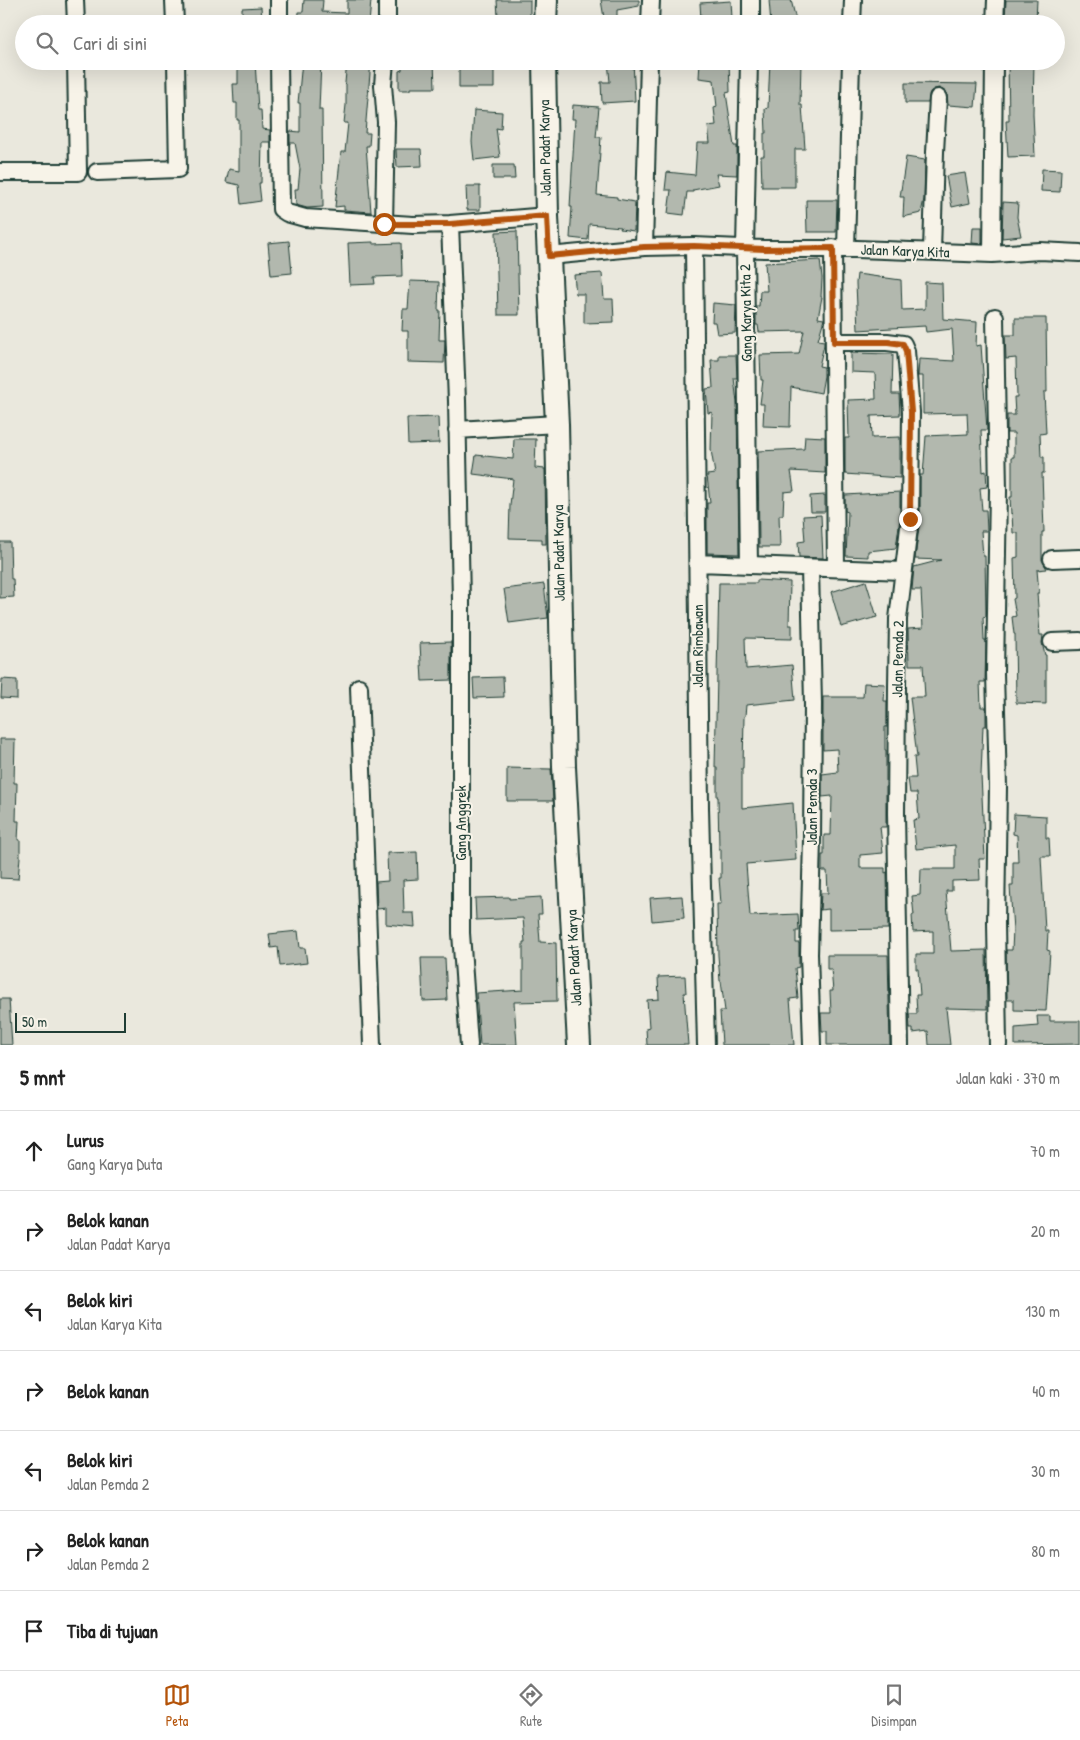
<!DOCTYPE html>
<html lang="id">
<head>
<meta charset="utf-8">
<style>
	:root { --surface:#fff; --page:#f2f2f2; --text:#222; --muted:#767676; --line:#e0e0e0; --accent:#b45309 }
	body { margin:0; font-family:"Patrick Hand",sans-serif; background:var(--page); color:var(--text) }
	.scale { position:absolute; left:15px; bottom:12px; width:111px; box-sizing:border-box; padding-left:5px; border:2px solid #1f3d34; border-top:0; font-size:14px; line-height:18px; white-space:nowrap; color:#1f3d34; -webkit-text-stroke:4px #f7f3e8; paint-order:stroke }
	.stop { position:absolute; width:15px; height:15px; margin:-11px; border:4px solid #b45309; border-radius:50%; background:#fff }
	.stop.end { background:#b45309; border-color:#fff; box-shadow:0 1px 5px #0008 }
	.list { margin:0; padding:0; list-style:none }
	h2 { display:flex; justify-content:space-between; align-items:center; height:65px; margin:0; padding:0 20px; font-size:21px }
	h2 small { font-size:16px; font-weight:400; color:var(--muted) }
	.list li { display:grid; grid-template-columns:32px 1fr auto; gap:15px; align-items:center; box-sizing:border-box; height:80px; padding:0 20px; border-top:1px solid var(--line) }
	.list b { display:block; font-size:19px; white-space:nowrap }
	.list p { margin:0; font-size:16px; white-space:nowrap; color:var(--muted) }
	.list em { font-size:16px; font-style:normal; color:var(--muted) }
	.icon { flex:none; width:28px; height:28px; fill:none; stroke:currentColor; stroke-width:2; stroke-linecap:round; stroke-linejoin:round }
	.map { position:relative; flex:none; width:1080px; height:1045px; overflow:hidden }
	.search { position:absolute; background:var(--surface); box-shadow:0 5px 20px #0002; left:15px; right:15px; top:15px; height:55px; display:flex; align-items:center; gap:12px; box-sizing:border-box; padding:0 18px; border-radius:28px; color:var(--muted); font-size:19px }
	.sheet { height:625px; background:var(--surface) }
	nav { display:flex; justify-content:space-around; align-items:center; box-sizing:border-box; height:70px; border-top:1px solid var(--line); background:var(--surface); font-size:14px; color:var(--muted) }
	nav a { display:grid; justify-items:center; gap:2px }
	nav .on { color:var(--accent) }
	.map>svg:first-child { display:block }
</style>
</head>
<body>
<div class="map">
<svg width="1080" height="1045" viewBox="0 0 1080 1045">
	<rect width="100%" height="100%" fill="#eae8dd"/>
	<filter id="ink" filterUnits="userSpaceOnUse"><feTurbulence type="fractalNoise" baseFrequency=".02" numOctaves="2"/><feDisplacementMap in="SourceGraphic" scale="10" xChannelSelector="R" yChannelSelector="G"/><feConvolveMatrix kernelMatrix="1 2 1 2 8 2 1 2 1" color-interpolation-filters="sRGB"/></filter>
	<g filter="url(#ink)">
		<path fill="#b2b8ae" stroke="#1f3d34" d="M 304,0 L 323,0 L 322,12 L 347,13 L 347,0 L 371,0 L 369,24 L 298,24 L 299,12 L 303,12 Z
			M 497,0 L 530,0 L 530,17 L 498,17 Z
			M 601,0 L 639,0 L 639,6 L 617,10 L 617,24 L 605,24 Z
			M 769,0 L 791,0 L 797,24 L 771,24 Z
			M 1006,0 L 1037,0 L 1036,21 L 1005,20 Z
			M 731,1 L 732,18 L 701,20 L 700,3 Z
			M 261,7 L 262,20 L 242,21 L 242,8 Z
			M 238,61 L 255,61 L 258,110 L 261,110 L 262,129 L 270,130 L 270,142 L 262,142 L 261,183 L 259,183 L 261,201 L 241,204 L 239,185 L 226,182 L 229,169 L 239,171 L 239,120 L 237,120 L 237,103 L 234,103 L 233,84 L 238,84 Z
			M 302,61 L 321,61 L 319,110 L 322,110 L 323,207 L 307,208 L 296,205 L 295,189 L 298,189 L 300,169 L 295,143 L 290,143 L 290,131 L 300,132 L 300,103 L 298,103 Z
			M 347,61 L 371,61 L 365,133 L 370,133 L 369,146 L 366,146 L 371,212 L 344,210 L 344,206 L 335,207 L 341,152 L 345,152 L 348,123 L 344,123 L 346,105 L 346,84 L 345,83 Z
			M 402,61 L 434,61 L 435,88 L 410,88 L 410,90 L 399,90 L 399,71 L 402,70 Z
			M 608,61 L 633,61 L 635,101 L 602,103 L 601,82 L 610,82 Z
			M 700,61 L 729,61 L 730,92 L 726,93 L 734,146 L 737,146 L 737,175 L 716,174 L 719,185 L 693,190 L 693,192 L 687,192 L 684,215 L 668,213 L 671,190 L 665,190 L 667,172 L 695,175 L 697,143 L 710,143 L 708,126 L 716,125 L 714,108 L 717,107 L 714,80 L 699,78 Z
			M 770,61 L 801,61 L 800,105 L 802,105 L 805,149 L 795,149 L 795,187 L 762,187 L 761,156 L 764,156 L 764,133 L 766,133 L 765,109 L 768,108 Z
			M 1008,61 L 1034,61 L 1033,114 L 1035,156 L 1008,157 L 1006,121 L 1009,121 Z
			M 459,65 L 494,65 L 494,88 L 459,88 Z
			M 905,83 L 977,84 L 975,107 L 948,105 L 947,93 L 939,88 L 934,89 L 930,92 L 928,103 L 905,103 Z
			M 573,105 L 599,107 L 596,137 L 601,137 L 597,195 L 617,197 L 617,199 L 635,202 L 634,231 L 620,229 L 621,227 L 589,224 L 588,240 L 570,238 L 572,207 L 570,207 L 575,119 L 572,119 Z
			M 474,110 L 502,112 L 501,129 L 496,128 L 500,157 L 474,160 L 472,142 Z
			M 396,149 L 421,149 L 422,166 L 397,167 Z
			M 906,157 L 925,160 L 924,199 L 921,213 L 903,217 L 904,197 L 900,197 Z
			M 493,165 L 514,165 L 515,179 L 493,179 Z
			M 1042,169 L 1061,170 L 1060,192 L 1041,191 Z
			M 965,173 L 970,203 L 952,207 L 946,176 Z
			M 466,186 L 480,186 L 480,210 L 467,210 Z
			M 806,200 L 837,200 L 836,232 L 807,232 Z
			M 1003,202 L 1018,203 L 1017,217 L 1021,236 L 1002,238 Z
			M 973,227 L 982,227 L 982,244 L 972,243 Z
			M 517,231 L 519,315 L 498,315 L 496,232 Z
			M 289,241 L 292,273 L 271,275 L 268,243 Z
			M 373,242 L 373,244 L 401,243 L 402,276 L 374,277 L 375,284 L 350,285 L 348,243 Z
			M 820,260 L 822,278 L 821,297 L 822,297 L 818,318 L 824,319 L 818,340 L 824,341 L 824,345 L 819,366 L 824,367 L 824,376 L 821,393 L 791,387 L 790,427 L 763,426 L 764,404 L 760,404 L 763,380 L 761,380 L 760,355 L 799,354 L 804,331 L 759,332 L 758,325 L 756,325 L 756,306 L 759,306 L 760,291 L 767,291 L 765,263 Z
			M 602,273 L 604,299 L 613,299 L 614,322 L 584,323 L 584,294 L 576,294 L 574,275 Z
			M 857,274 L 901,280 L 902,310 L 925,309 L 925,282 L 942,283 L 943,319 L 977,322 L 976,346 L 981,345 L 987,430 L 981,430 L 983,472 L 986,471 L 987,487 L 980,488 L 982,510 L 986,510 L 987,531 L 981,531 L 983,556 L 985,556 L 986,616 L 983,617 L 984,640 L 986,640 L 985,682 L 980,682 L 981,707 L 986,707 L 986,726 L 983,726 L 981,775 L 985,859 L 979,859 L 980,880 L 952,881 L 952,891 L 946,891 L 951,951 L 986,950 L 987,1009 L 946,1008 L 950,1045 L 929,1045 L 928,1031 L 913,1033 L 913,1029 L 910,1029 L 909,1014 L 917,1014 L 916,995 L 920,995 L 918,969 L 916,969 L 916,954 L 933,954 L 933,931 L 913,932 L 912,915 L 914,915 L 912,896 L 920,895 L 921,869 L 955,869 L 955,845 L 916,849 L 913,820 L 919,819 L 917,793 L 910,793 L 908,778 L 916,778 L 914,757 L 917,757 L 910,697 L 925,697 L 923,665 L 909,665 L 908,629 L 923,628 L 921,590 L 912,590 L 914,567 L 941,560 L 915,559 L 920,519 L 920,475 L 923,475 L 926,436 L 968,434 L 967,413 L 923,414 L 923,376 L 918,376 L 919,359 L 954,361 L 952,329 L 926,332 L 925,326 L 858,330 L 856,283 Z
			M 410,281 L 439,282 L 438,310 L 440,310 L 439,340 L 445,340 L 444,363 L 408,362 L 408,331 L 402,331 L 403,309 L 408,309 Z
			M 713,303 L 736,305 L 735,333 L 717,334 L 715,322 L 712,322 Z
			M 1015,318 L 1046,318 L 1047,392 L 1044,392 L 1046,433 L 1040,434 L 1041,457 L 1044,457 L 1044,473 L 1042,473 L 1044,532 L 1042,532 L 1042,560 L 1047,569 L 1037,570 L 1039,593 L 1037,593 L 1040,635 L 1043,635 L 1042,643 L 1045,655 L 1046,655 L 1046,704 L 1016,703 L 1015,634 L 1014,634 L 1012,617 L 1016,616 L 1013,599 L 1015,598 L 1014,558 L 1018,557 L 1018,533 L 1013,533 L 1012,513 L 1011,514 L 1010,497 L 1012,497 L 1012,457 L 1014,457 L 1014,433 L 1007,433 L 1007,415 L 1015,415 L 1014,397 L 1017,397 L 1016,358 L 1006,359 L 1005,335 L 1015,335 Z
			M 851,353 L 893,354 L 892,394 L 899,394 L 900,415 L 871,416 L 872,438 L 900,437 L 900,478 L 845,474 L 845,438 L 849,438 L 848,400 L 876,399 L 875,373 L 851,372 Z
			M 719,355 L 736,355 L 737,378 L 734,378 L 737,403 L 739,554 L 707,553 L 707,503 L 710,503 L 707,475 L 715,474 L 711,450 L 712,412 L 708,413 L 706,389 L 713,388 L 711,360 L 719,360 Z
			M 438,417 L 439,443 L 408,444 L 407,418 Z
			M 805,436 L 825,437 L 825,473 L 791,471 L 794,491 L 784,492 L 783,515 L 779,515 L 780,547 L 759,547 L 758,451 L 804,449 Z
			M 514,439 L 536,439 L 535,468 L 545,469 L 546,544 L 542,544 L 542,539 L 509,538 L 510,505 L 513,479 L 473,474 L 476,455 L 513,459 Z
			M 900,492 L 900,518 L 896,548 L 868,551 L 868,557 L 846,556 L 848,512 L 845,511 L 845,495 Z
			M 825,495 L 825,512 L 811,512 L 810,496 Z
			M 821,515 L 823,558 L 799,557 L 798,542 L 805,541 L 803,516 Z
			M 0,542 L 10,542 L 11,579 L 13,579 L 14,597 L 0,598 Z
			M 757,580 L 790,582 L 789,625 L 792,625 L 792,639 L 745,638 L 746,669 L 792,665 L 795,700 L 746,705 L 745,716 L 744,716 L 743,768 L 742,768 L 742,808 L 793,803 L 796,860 L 746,864 L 750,916 L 798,914 L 799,931 L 796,931 L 796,943 L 799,943 L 799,967 L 795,968 L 798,998 L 790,999 L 794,1045 L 722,1045 L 720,1011 L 725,1011 L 721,981 L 720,981 L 718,955 L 717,904 L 721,904 L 719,878 L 721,878 L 721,849 L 719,849 L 718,797 L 717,797 L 717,767 L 715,767 L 719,583 L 757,583 Z
			M 866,581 L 877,617 L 841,627 L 831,592 Z
			M 544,584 L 548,618 L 509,623 L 504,589 Z
			M 451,642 L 451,680 L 422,681 L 420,643 Z
			M 503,677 L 504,697 L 474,698 L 473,678 Z
			M 2,679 L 17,680 L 17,699 L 1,698 Z
			M 864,683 L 885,684 L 884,701 L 887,701 L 887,727 L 885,727 L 885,750 L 886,750 L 886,827 L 880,827 L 883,853 L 860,855 L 860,868 L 885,868 L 885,873 L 887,872 L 888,929 L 829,930 L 829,909 L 820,910 L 821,893 L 828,893 L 827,871 L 822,871 L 822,855 L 824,855 L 824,835 L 831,835 L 832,796 L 822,797 L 822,774 L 838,772 L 837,749 L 823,750 L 823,697 L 863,697 Z
			M 0,739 L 15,739 L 14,783 L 17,783 L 16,821 L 19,821 L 18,840 L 20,840 L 20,857 L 18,879 L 0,878 Z
			M 507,768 L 551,769 L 553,801 L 507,801 Z
			M 1014,814 L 1046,816 L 1046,838 L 1049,838 L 1050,856 L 1041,856 L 1045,931 L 1048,931 L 1047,950 L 1050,951 L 1046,1011 L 1014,1010 L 1014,1000 L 1007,1000 L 1006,950 L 1012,950 L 1013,930 L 1010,886 L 1013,886 L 1013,862 L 1018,862 L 1017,835 L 1013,834 Z
			M 417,852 L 418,879 L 403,880 L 404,913 L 414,913 L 415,927 L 386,924 L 386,908 L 377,909 L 376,882 L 388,881 L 387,853 Z
			M 682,896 L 684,918 L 652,921 L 650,898 Z
			M 509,897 L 509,899 L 541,897 L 542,914 L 538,914 L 540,942 L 556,943 L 557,1001 L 514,1002 L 517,1045 L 480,1045 L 476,993 L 523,990 L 523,942 L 525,942 L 523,918 L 476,920 L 475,898 Z
			M 298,931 L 300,948 L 305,948 L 307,963 L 280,966 L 278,947 L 271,948 L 269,934 Z
			M 827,955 L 888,955 L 890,1045 L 827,1045 L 827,1031 L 822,1031 L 821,1013 L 831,1013 L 830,991 L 833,991 L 831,969 L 827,969 Z
			M 421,958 L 445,958 L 447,1000 L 423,1001 Z
			M 685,976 L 686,993 L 684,993 L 688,1045 L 647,1045 L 646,1028 L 649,1027 L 647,1000 L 659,999 L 658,977 Z
			M 0,999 L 9,999 L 12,1045 L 0,1045 Z
			M 1037,1016 L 1050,1016 L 1050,1021 L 1080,1021 L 1080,1044 L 1015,1045 L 1015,1028 L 1038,1026 Z"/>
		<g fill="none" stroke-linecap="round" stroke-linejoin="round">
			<defs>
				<path id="street" d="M 75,0 L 76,24
					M 174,0 L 175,24
					M 387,0 L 387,24
					M 279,24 L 279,0
					M 650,24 L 651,0
					M 751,24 L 751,0
					M 852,24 L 853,0
					M 995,24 L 996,0
					M 279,61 L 281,209 L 287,213 L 305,218 L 413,225 L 450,224 L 547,216
					M 0,172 L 78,172 L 76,61
					M 97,172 L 178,169 L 176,61
					M 384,224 L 386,122 L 383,85 L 385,61
					M 450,224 L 457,401 L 461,601 L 461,933 L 469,1045
					M 694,246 L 700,808 L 706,1045
					M 644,247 L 649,61
					M 833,248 L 836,568
					M 846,249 L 851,61
					M 932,251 L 935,152 L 938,98
					M 992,254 L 994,61
					M 549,256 L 644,247 L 694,246 L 764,249 L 857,249 L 992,254 L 1040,251 L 1080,253
					M 995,317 L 998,491 L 995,673 L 998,787 L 996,922 L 998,1045
					M 834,342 L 887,342 L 903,344 L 906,351 L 911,412 L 910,519 L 898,619 L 897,686 L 896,813 L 900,1045
					M 457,430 L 557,424
					M 1052,559 L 1080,558
					M 698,563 L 903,571
					M 749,565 L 745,248 L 749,61
					M 810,568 L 813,704 L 812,840 L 809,954 L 812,1045
					M 1052,642 L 1080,641
					M 359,687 L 372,1045"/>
				<path id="secondary" d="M 545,24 L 546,0
					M 544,61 L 547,216 L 557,424 L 564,767 L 579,1045"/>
			</defs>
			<use href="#street" stroke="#1f3d34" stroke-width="20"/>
			<use href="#secondary" stroke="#1f3d34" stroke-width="26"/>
			<use href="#street" stroke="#f7f3e8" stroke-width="16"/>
			<use href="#secondary" stroke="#f7f3e8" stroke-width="22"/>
		</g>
	</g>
	<g fill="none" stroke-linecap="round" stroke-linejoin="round" filter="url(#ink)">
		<path stroke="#b45309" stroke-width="6" d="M 384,224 L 450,224 L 547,216 L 549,256 L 644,247 L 694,246 L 764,249 L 833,248 L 834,342 L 888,342 L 903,344 L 906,351 L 911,412 L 910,519"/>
	</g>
	<g text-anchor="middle" stroke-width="4" stroke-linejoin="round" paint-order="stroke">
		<g font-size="15" fill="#1f3d34" stroke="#f7f3e8">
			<text transform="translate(545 148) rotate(-91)" y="5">Jalan Padat Karya</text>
			<text transform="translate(905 251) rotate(2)" y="5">Jalan Karya Kita</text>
			<text transform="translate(746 313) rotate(-91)" y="5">Gang Karya Kita 2</text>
			<text transform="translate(559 553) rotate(-91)" y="5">Jalan Padat Karya</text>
			<text transform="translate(698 646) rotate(-90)" y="5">Jalan Rimbawan</text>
			<text transform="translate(898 659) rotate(-89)" y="5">Jalan Pemda 2</text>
			<text transform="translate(812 807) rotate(-90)" y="5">Jalan Pemda 3</text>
			<text transform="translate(461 823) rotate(-90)" y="5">Gang Anggrek</text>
			<text transform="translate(574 958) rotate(-93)" y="5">Jalan Padat Karya</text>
		</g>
	</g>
</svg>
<div class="scale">50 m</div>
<div class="stop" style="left:384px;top:224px"></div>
<div class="stop end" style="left:910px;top:519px"></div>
<div class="search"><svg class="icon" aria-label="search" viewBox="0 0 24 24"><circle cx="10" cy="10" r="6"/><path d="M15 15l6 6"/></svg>Cari di sini</div>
</div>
<section class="sheet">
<h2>5 mnt<small>Jalan kaki · 370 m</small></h2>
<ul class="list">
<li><svg class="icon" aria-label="ahead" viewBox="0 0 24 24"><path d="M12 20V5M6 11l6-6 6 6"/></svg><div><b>Lurus</b><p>Gang Karya Duta</p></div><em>70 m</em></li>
<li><svg class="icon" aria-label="right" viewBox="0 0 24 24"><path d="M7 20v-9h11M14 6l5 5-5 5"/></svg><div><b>Belok kanan</b><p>Jalan Padat Karya</p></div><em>20 m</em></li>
<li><svg class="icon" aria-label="left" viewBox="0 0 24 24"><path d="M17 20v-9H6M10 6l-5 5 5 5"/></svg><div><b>Belok kiri</b><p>Jalan Karya Kita</p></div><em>130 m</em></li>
<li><svg class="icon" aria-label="right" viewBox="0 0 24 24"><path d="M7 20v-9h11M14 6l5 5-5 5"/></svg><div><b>Belok kanan</b></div><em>40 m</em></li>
<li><svg class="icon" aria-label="left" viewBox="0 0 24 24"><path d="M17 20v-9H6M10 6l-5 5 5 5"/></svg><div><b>Belok kiri</b><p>Jalan Pemda 2</p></div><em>30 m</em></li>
<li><svg class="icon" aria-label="right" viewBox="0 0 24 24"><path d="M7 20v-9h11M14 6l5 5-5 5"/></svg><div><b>Belok kanan</b><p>Jalan Pemda 2</p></div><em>80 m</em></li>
<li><svg class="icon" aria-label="arrive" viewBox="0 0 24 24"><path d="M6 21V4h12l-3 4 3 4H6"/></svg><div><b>Tiba di tujuan</b></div></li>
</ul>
</section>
<nav>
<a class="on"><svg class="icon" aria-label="map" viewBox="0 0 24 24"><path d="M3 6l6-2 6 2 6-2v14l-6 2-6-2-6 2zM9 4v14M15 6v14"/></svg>Peta</a>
<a><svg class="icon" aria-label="directions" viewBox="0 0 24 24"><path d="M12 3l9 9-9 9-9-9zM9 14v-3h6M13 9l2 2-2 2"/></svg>Rute</a>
<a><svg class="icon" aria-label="saved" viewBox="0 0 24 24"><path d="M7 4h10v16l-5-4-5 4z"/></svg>Disimpan</a>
</nav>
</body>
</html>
